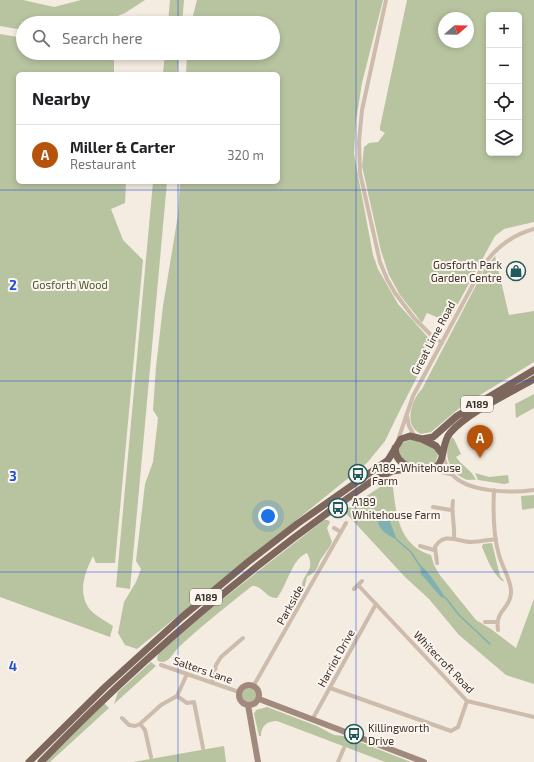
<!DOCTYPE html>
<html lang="en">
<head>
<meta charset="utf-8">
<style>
	:root { --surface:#fff; --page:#f2f2f2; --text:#202124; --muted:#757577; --line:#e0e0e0; --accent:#b45309 }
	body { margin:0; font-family:"Exo 2",sans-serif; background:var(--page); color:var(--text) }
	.controls { position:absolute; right:12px; top:12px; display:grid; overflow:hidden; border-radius:6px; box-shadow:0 2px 6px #0003 }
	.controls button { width:36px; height:36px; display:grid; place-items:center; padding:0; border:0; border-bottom:1px solid var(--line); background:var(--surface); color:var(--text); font:20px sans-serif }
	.compass { position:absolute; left:438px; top:12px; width:36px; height:36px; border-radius:50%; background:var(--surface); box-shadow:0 2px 6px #0003; rotate:70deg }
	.you { position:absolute; left:268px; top:516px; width:14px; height:14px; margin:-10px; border:3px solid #fff; border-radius:50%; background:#1a73e8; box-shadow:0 0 0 6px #1a73e833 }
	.badge { display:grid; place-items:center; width:26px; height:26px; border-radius:50%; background:var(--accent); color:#fff; font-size:13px; font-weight:700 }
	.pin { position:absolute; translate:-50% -33px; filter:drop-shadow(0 1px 2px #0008) }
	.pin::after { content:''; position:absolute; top:21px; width:14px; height:12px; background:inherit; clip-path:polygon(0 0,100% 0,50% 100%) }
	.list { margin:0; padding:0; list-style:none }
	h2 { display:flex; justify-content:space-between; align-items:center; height:52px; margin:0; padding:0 16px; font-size:17px }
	h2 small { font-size:13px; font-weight:400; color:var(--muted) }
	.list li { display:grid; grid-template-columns:26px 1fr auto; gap:12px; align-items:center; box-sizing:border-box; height:60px; padding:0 16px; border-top:1px solid var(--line) }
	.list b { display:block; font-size:15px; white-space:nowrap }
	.list p { margin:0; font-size:13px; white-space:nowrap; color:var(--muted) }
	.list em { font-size:13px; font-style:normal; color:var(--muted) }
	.icon { flex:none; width:22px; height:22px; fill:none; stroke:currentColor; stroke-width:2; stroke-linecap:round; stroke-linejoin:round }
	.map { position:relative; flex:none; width:534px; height:762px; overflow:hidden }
	.search { position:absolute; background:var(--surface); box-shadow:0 2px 6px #0003; left:16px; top:16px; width:264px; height:44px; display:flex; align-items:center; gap:10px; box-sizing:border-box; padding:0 14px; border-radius:22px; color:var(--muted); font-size:15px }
	.panel { position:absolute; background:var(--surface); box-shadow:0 2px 6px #0003; left:16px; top:72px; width:264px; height:112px; border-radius:6px }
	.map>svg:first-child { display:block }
</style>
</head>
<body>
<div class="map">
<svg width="534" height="762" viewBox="0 0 534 762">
	<rect width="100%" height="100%" fill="#f4ebe1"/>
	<path fill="#b8c4a0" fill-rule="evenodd" d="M 0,0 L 23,0 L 54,7 L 81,0 L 145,0 L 125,13 L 100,23 L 23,23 L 23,30 L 0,26 Z
		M 170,0 L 184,0 L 182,23 L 168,23 Z
		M 197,0 L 383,0 L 362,83 L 356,121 L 354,154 L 373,255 L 378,269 L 398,304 L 434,344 L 400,410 L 385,441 L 367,463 L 137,649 L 125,645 L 118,633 L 124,602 L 136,582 L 141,569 L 136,561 L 145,484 L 153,462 L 158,418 L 153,410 L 156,367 L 163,306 L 178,215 L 180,182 L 278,182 L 278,74 L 186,74 L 187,53 L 273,53 L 273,23 L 191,23 Z
		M 407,0 L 534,0 L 534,222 L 504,229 L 495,236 L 448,322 L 427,313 L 422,323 L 400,295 L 389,275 L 381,251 L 362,166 L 364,147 L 369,143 L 378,142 L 385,133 L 380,130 L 380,127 ZM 489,15 L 519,15 L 519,153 L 489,153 ZM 444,18 L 468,18 L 468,42 L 444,42 Z
		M 0,34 L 23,38 L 23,53 L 114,53 L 114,74 L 18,74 L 18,182 L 126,182 L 125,203 L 111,209 L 123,240 L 143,260 L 115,563 L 96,563 L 93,556 C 85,572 78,591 88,607 C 92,614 106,621 113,626 L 110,637 L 0,597 Z
		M 165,53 L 179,53 L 177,74 L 163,74 Z
		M 153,182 L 167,182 L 130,589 L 116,587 Z
		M 495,256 L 509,315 L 534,311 L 534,362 L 462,406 L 431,432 L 421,434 C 403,426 411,400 422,389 L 485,268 Z
		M 534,394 L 534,408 L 516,418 L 515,404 Z
		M 452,437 L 454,439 L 461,454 L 456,457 C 462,466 472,470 476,480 C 471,479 469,481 465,479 C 448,472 442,452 452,437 Z
		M 412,439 L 434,447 L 438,455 L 435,463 C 426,467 408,464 400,458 L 398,450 L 402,443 Z
		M 475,473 L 489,477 L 508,475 L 509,483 L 504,484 L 478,480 Z
		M 392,479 C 396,510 396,544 431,555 L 434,565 L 439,574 L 476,620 L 491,629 L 516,648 L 534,599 L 534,684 L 506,675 L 459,635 L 429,599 L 405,577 L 344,511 Z
		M 534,495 L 534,508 L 522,510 L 521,496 Z
		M 324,520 L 328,520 L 330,522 L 327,528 L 332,542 C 330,547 326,552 323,556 C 315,567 321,569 307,577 L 304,589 L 302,588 C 301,573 317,572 307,553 C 292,558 287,586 277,598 C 266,599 263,585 252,586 C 228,605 204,624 181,645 C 174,650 169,666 158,661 L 157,658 L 159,652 L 215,605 Z
		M 492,543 L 500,576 L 504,581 L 502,581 C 492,572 487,559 482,547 L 483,544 Z
		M 151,662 L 156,666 L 114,704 L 118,692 Z
		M241 695a8 8 0 1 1 16 0a8 8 0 1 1-16 0Z
		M 104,703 L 109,708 L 50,762 L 44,762 Z
		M 267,707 L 317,726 L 334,735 L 344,736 L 411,762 L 385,762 L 277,721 C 267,721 261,726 261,736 L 259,736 L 254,714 L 256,710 Z
		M 224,746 L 226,762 L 133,762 Z"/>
	<path fill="#7fb0b2" d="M 383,513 L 387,514 L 397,540 C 388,535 376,529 378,517 Z
		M 420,565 C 424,566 445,595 445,598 L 441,597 L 421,574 Z"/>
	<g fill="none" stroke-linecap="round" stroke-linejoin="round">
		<path stroke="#7fb0b2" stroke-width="1.5" d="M 397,540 L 411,552 L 420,566
			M 445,597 L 459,615 L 490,644"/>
		<path stroke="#cdbbac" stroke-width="4" d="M 386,0 L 362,110 L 359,141 L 360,173 L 380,262 L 387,279 L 395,293 L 414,318 L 431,335 L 442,343
			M 407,416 L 409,426 L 415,437
			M 398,440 L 413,396 L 483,266 C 496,247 512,235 534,229
			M 443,456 C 445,462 447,469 451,473 C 466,493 512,493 534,490
			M 434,470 L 450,474
			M 494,490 C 493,511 493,535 499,555 C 502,567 512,581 511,593 C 510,610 495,609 498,630
			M 453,501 C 451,514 455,525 454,538
			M 433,507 L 451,510
			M 334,528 L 341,532
			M 420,546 L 434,550
			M 437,563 L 435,547 C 444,532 457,541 470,542 C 479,542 488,540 496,539
			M 358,585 L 467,701 L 534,717
			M 354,589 L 362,581
			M 485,622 L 497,622
			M 161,665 L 239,692
			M 187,674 L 177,696 L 187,703 L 194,702 L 203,748
			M 212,683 L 216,665 L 221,657 L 243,638
			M 254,685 L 346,523
			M 330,688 L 451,731 L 458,727 L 467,701
			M 122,718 L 129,725 L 135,726 L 140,724 L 161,705 L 177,696
			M 312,720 L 376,604
			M 140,724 L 145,730 L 151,757
			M 338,762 L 344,748"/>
		<path stroke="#a18a7d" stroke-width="6" d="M239 695a10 10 0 1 1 20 0a10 10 0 1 1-20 0Z
			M 259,699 L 424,762
			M 248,705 L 258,762"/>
		<path stroke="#7d675c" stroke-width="7" d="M 422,439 L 433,437 L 457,416 L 534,370
			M 395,448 C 396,468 419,471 435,468 C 446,460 441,444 450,433 C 468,412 510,393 534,379
			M 29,762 L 105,687 L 182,617 L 248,562 L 297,524 L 388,460 L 401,439 L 410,436 L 422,439 L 436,446 L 442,454
			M 41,762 C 142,657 253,564 372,481 L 392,471 L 414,468"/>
	</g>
	<path fill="none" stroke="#1d4ed8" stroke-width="1" stroke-opacity="0.55" d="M 178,0 L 178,23M 356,0 L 356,762M 178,53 L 178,74M 178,182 L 178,762M 0,190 L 534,190M 0,381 L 534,381M 0,572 L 534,572"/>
	<defs>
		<symbol id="shop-ring" viewBox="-11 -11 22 22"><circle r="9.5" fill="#fbf5ee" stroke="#1f5a5e" stroke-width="1.5"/><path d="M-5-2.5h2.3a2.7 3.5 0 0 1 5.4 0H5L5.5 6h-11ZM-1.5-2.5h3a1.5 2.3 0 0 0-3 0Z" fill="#1f5a5e"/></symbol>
		<symbol id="bus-ring" viewBox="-11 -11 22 22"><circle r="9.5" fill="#fbf5ee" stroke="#1f5a5e" stroke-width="1.5"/><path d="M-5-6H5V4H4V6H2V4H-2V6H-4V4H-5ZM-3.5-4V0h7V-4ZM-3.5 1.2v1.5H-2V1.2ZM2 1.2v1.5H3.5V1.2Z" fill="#1f5a5e"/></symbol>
	</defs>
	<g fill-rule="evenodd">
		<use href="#shop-ring" x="505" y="260" width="22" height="22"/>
		<use href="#bus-ring" x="347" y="463" width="22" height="22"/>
		<use href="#bus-ring" x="327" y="497" width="22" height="22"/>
		<use href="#bus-ring" x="343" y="723" width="22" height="22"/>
	</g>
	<g text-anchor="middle" stroke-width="4" stroke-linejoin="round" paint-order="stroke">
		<g fill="#fbf5ee" stroke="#756b66" stroke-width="1">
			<rect x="461" y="396" width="32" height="16" rx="3"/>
			<rect x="190" y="589" width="32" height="16" rx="3"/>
		</g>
		<g font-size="10" font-weight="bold" fill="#3b302b">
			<text x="477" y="408">A189</text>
			<text x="206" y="601">A189</text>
		</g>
		<g font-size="11" fill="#3b302b" stroke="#fbf5ee" text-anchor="start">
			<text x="502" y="269" text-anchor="end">Gosforth Park<tspan x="502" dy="13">Garden Centre</tspan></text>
			<text x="372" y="472">A189-Whitehouse<tspan x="372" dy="13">Farm</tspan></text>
			<text x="352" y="506">A189<tspan x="352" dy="13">Whitehouse Farm</tspan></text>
			<text x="368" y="732">Killingworth<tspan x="368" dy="13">Drive</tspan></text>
		</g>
		<g font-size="11" fill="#4a5a2e" stroke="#fbf5ee">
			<text x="70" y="289">Gosforth Wood</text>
		</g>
		<g font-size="11" fill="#3b302b" stroke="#fbf5ee">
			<text transform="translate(433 338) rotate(-62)" y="4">Great Lime Road</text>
			<text transform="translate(290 605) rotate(-61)" y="4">Parkside</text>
			<text transform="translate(336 658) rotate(-61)" y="4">Harriot Drive</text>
			<text transform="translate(444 662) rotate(46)" y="4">Whitecroft Road</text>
			<text transform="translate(203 670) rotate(19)" y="4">Salters Lane</text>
		</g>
	</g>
	<g font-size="13" text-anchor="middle" font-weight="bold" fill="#1d4ed8" stroke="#fbf5ee" stroke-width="4" stroke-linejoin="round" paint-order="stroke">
		<text x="13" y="290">2</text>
		<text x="13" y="481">3</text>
		<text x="13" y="671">4</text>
	</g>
</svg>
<div class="controls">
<button>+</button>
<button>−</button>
<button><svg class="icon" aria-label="locate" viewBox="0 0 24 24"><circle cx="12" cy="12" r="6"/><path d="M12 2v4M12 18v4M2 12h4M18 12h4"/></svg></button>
<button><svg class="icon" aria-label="layers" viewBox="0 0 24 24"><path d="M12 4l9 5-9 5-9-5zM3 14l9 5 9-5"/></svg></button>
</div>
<svg class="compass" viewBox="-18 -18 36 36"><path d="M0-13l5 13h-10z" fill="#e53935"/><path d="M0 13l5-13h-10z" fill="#757577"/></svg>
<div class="you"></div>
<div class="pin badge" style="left:480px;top:458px">A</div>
<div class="search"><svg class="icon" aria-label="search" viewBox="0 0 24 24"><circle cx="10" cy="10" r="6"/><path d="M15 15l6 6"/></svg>Search here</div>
<section class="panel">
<h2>Nearby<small></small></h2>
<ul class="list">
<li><span class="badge">A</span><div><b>Miller &amp; Carter</b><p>Restaurant</p></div><em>320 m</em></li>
</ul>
</section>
</div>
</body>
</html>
